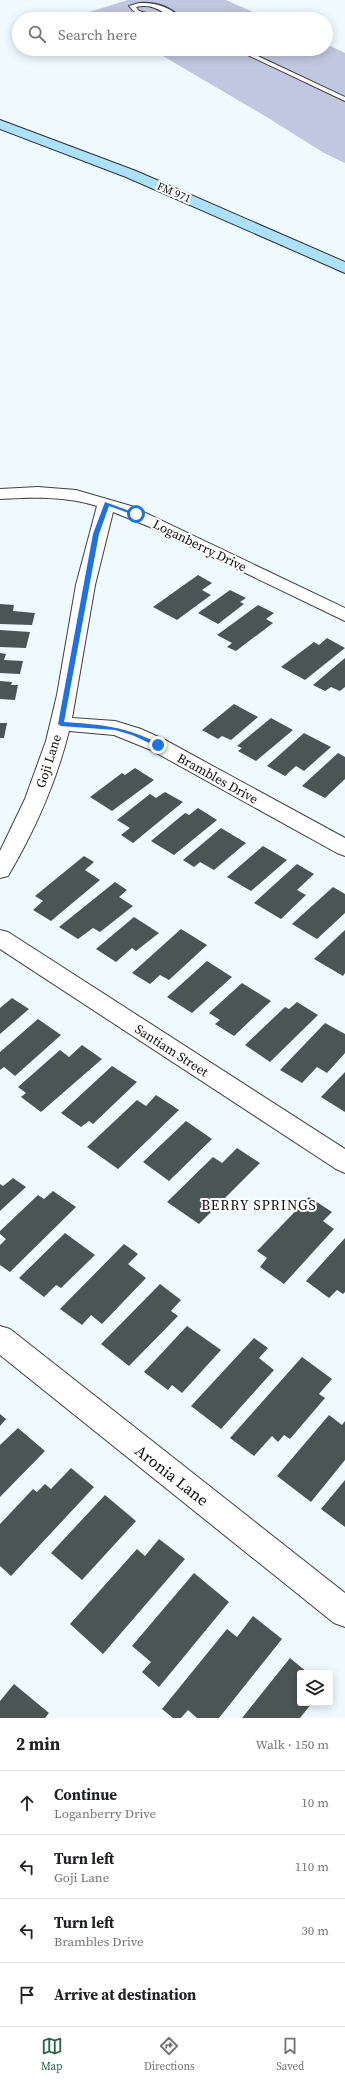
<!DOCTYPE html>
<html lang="en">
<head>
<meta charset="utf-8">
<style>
	:root { --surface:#fff; --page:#f6f6f6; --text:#202124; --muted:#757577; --line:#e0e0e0; --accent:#246641 }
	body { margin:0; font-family:"Source Serif 4",serif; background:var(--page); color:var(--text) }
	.controls { position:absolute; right:12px; bottom:12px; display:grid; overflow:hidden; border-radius:4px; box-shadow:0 2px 10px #0003 }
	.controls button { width:36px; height:36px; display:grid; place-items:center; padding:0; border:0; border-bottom:1px solid var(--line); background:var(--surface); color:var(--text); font:20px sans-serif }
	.stop { position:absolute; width:12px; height:12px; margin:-9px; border:3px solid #1a73e8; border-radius:50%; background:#fff }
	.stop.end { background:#1a73e8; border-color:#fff; box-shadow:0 1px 4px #0008 }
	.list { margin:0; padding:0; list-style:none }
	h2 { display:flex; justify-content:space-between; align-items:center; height:52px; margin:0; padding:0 16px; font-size:17px }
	h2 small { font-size:13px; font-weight:400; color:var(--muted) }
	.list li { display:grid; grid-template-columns:26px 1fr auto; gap:12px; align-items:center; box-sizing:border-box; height:64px; padding:0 16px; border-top:1px solid var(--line) }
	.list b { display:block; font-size:15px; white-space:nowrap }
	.list p { margin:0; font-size:13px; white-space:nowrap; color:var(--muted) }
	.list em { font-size:13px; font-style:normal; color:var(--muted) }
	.icon { flex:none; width:22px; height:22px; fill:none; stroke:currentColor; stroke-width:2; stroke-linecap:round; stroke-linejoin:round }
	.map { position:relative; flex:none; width:345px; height:1718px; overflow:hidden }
	.search { position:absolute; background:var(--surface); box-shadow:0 2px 10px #0003; left:12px; right:12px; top:12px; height:44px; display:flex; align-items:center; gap:10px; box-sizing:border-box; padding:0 14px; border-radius:22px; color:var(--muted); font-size:15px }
	.sheet { height:308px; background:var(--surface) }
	nav { display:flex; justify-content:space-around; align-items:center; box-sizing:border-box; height:56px; border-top:1px solid var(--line); background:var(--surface); font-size:11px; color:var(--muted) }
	nav a { display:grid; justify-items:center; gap:2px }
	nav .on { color:var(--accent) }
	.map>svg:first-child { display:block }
</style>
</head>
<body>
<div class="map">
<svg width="345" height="1718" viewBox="0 0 345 1718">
	<rect width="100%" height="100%" fill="#eefaff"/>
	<path fill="#c0c7e0" d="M 128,0 L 226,0 L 269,19 L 101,19 L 89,12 Z
		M 326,44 L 345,53 L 345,163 L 324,153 L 265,116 L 151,49 L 326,49 Z"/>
	<path fill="#4a5654" d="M 198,575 L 212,583 L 202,590 L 211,595 L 177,620 L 153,607 Z
		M 230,590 L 246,598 L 240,602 L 244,604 L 218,624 L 198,613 Z
		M 0,604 L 14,605 L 13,611 L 35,613 L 32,625 L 0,624 Z
		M 258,605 L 274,613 L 266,619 L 273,623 L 236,651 L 227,647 L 232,643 L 217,635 Z
		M 0,630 L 30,632 L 26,648 L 0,647 Z
		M 327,638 L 345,648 L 305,680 L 281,667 L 314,642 L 319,645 Z
		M 0,653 L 6,654 L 4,660 L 23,661 L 20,674 L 0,673 Z
		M 345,658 L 345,687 L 340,691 L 331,687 L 325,691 L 313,685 Z
		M 0,681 L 12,682 L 11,685 L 18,685 L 15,700 L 0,699 Z
		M 234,704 L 258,717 L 231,740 L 222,736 L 218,739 L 202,730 Z
		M 271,718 L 293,730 L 256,761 L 238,751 L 242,748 L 237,746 Z
		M 0,723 L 7,723 L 4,738 L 0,738 Z
		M 304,733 L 331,747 L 304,771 L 296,766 L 285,776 L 267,766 Z
		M 338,753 L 345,757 L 345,779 L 325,798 L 302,786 Z
		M 135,768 L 154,780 L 112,811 L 90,797 L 122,773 L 125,775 Z
		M 165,792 L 183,802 L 133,843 L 121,835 L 130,828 L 117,820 L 150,794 L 156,798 Z
		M 198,808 L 217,820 L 174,855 L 151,841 L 185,813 L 189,815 Z
		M 221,828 L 246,843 L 214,870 L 200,862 L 194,867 L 183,860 Z
		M 263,846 L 287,860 L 251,891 L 227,877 Z
		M 84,856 L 94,862 L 85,870 L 100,880 L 51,921 L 33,910 L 43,901 L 35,896 Z
		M 297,864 L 314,874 L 297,890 L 306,895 L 281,919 L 254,903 Z
		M 115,882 L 127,890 L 119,897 L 133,906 L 100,932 L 93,928 L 78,939 L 59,927 Z
		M 333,887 L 345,894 L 345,913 L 317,939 L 292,924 Z
		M 134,917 L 159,933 L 136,951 L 132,948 L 116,962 L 96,949 Z
		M 181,929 L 207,945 L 169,980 L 160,975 L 150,984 L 132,973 Z
		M 345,930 L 345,973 L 343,976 L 314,959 Z
		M 207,961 L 232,977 L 192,1013 L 167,997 Z
		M 242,983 L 271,1001 L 234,1036 L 215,1024 L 220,1020 L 209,1013 Z
		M 12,998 L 29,1009 L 0,1034 L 0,1008 Z
		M 297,1002 L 318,1015 L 270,1062 L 245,1045 L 285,1007 L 289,1009 Z
		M 38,1019 L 61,1035 L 15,1076 L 4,1067 L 0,1070 L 0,1052 Z
		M 325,1023 L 345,1034 L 345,1053 L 327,1073 L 317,1067 L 302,1083 L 280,1070 Z
		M 82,1045 L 102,1059 L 41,1112 L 21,1097 L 26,1093 L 18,1087 L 60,1050 L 69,1057 Z
		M 112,1066 L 137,1082 L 93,1124 L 89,1121 L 81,1127 L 61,1113 Z
		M 345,1072 L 345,1112 L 321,1097 Z
		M 156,1095 L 179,1110 L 118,1169 L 87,1147 L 137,1100 L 146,1106 Z
		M 186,1121 L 212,1139 L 169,1181 L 143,1162 Z
		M 237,1148 L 260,1163 L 199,1224 L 167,1202 L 213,1157 L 222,1163 Z
		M 13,1178 L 26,1187 L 0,1211 L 0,1184 L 3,1186 Z
		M 53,1191 L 76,1207 L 10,1272 L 0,1265 L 0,1245 L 6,1239 L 0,1234 L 0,1231 L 38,1195 L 44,1199 Z
		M 309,1197 L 332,1212 L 323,1221 L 334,1229 L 284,1284 L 260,1267 L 267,1258 L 257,1251 Z
		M 65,1233 L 95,1255 L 61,1288 L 56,1285 L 44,1297 L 19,1278 Z
		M 345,1238 L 345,1292 L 343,1294 L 337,1290 L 329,1298 L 306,1281 Z
		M 124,1244 L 138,1254 L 128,1264 L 146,1278 L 102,1324 L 91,1315 L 82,1325 L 60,1309 Z
		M 160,1284 L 181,1300 L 171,1311 L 178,1316 L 129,1366 L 101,1344 Z
		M 187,1326 L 221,1350 L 182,1393 L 172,1385 L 168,1390 L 144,1372 Z
		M 254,1338 L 268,1348 L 259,1358 L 274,1370 L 221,1429 L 191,1406 Z
		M 302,1357 L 332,1379 L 319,1394 L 325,1398 L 290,1439 L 284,1435 L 278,1442 L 272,1436 L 254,1456 L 230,1438 Z
		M 0,1414 L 6,1419 L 0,1426 Z
		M 329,1415 L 342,1425 L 345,1421 L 345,1460 L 311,1502 L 277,1476 Z
		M 18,1428 L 45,1451 L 0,1497 L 0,1445 Z
		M 71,1468 L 94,1487 L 11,1576 L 0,1566 L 0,1524 L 33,1489 L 37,1492 L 45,1484 L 51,1489 Z
		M 345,1480 L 345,1527 L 321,1509 Z
		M 105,1495 L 136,1521 L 82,1580 L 51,1553 Z
		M 159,1539 L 185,1559 L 103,1654 L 70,1624 L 137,1549 L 145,1556 Z
		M 194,1573 L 229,1602 L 159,1687 L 142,1672 L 151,1662 L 132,1646 Z
		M 253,1616 L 282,1639 L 219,1718 L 197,1718 L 188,1710 L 181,1718 L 173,1718 L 162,1709 L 227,1629 L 237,1637 Z
		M 290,1658 L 308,1673 L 300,1673 L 300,1703 L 312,1703 L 300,1718 L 242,1718 Z
		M 14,1684 L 49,1713 L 45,1718 L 0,1718 L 0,1701 Z"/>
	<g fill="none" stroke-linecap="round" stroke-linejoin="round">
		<defs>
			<path id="lane" d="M 139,3 C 155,2 171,7 182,19 C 165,19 159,2 136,7 L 139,11 L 169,19 C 155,19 138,18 129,6 Z
				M 235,49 L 243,49 L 345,97 L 345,101 Z"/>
			<path id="street" d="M 38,487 L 76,490 L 131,506 L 345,608 L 345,621 L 150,527 L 113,512 L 95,585 L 72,718 L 115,721 L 141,729 L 165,740 L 345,838 L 345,856 L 337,853 L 151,750 L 114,735 L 69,731 C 56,783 35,830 8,876 L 0,878 L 0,851 L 25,799 L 46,741 L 57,695 L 76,585 L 97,506 C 65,496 33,497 0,499 L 0,489 Z
				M 0,930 L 8,932 L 345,1149 L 345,1173 L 336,1169 L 0,949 Z
				M 0,1326 L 10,1329 L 345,1593 L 345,1627 L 334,1623 L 0,1355 Z"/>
			<path id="secondary" d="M 0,120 L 136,171 L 345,262 L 345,273 L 126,177 L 0,129 Z"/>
		</defs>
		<use href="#lane" stroke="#404040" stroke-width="2"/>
		<use href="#street" stroke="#404040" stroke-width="2"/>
		<use href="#secondary" stroke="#2f2f2f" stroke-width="2"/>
		<use href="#lane" fill="#fff" fill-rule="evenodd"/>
		<use href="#street" fill="#fff" fill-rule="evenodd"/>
		<use href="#secondary" fill="#abe1fd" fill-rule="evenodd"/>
	</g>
	<path fill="#1a73e8" d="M 105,502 L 138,514 L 134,515 L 109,506 L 99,534 L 64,722 C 104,725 124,726 160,744 L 161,745 L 158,747 L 132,735 L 115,730 L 61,726 L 58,724 L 93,534 Z"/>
	<g text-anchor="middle" stroke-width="4" stroke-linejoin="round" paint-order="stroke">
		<g font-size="11" fill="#0d0d0d" stroke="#fff">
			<text transform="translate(174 192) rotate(23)" y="4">FM 971</text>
		</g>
		<g font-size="13" fill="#0d0d0d" stroke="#fff">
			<text transform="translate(200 545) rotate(26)" y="5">Loganberry Drive</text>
			<text transform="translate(48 761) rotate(-72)" y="5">Goji Lane</text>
			<text transform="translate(218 778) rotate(29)" y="5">Brambles Drive</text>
			<text transform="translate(172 1050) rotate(33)" y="5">Santiam Street</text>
		</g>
		<g font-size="14" letter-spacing="1" fill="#0d0d0d" stroke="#fff">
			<text x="259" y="1210">BERRY SPRINGS</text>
		</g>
		<g font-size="16" fill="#0d0d0d" stroke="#fff">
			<text transform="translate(172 1475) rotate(38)" y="6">Aronia Lane</text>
		</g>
	</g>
</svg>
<div class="controls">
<button><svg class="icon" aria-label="layers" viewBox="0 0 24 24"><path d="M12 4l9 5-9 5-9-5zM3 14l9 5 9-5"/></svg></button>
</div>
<div class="stop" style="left:136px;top:514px"></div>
<div class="stop end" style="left:158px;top:745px"></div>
<div class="search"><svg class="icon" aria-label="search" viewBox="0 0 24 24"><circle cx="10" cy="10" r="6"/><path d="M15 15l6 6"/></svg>Search here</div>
</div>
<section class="sheet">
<h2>2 min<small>Walk · 150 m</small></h2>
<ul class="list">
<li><svg class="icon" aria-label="ahead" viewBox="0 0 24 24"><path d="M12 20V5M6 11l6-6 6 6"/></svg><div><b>Continue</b><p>Loganberry Drive</p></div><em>10 m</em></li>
<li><svg class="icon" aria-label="left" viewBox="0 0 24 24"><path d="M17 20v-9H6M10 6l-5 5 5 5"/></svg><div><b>Turn left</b><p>Goji Lane</p></div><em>110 m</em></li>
<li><svg class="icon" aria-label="left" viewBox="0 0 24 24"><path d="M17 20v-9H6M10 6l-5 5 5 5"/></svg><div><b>Turn left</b><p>Brambles Drive</p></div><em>30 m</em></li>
<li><svg class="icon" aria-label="arrive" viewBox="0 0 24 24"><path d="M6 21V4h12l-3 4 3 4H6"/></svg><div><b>Arrive at destination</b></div></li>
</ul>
</section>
<nav>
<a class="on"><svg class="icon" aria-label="map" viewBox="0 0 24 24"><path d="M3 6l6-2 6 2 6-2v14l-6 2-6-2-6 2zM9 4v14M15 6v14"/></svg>Map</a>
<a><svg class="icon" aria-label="directions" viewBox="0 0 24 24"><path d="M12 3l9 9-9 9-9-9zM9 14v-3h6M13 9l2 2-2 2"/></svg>Directions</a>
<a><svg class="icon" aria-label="saved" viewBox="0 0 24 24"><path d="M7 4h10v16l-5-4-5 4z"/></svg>Saved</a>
</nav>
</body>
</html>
